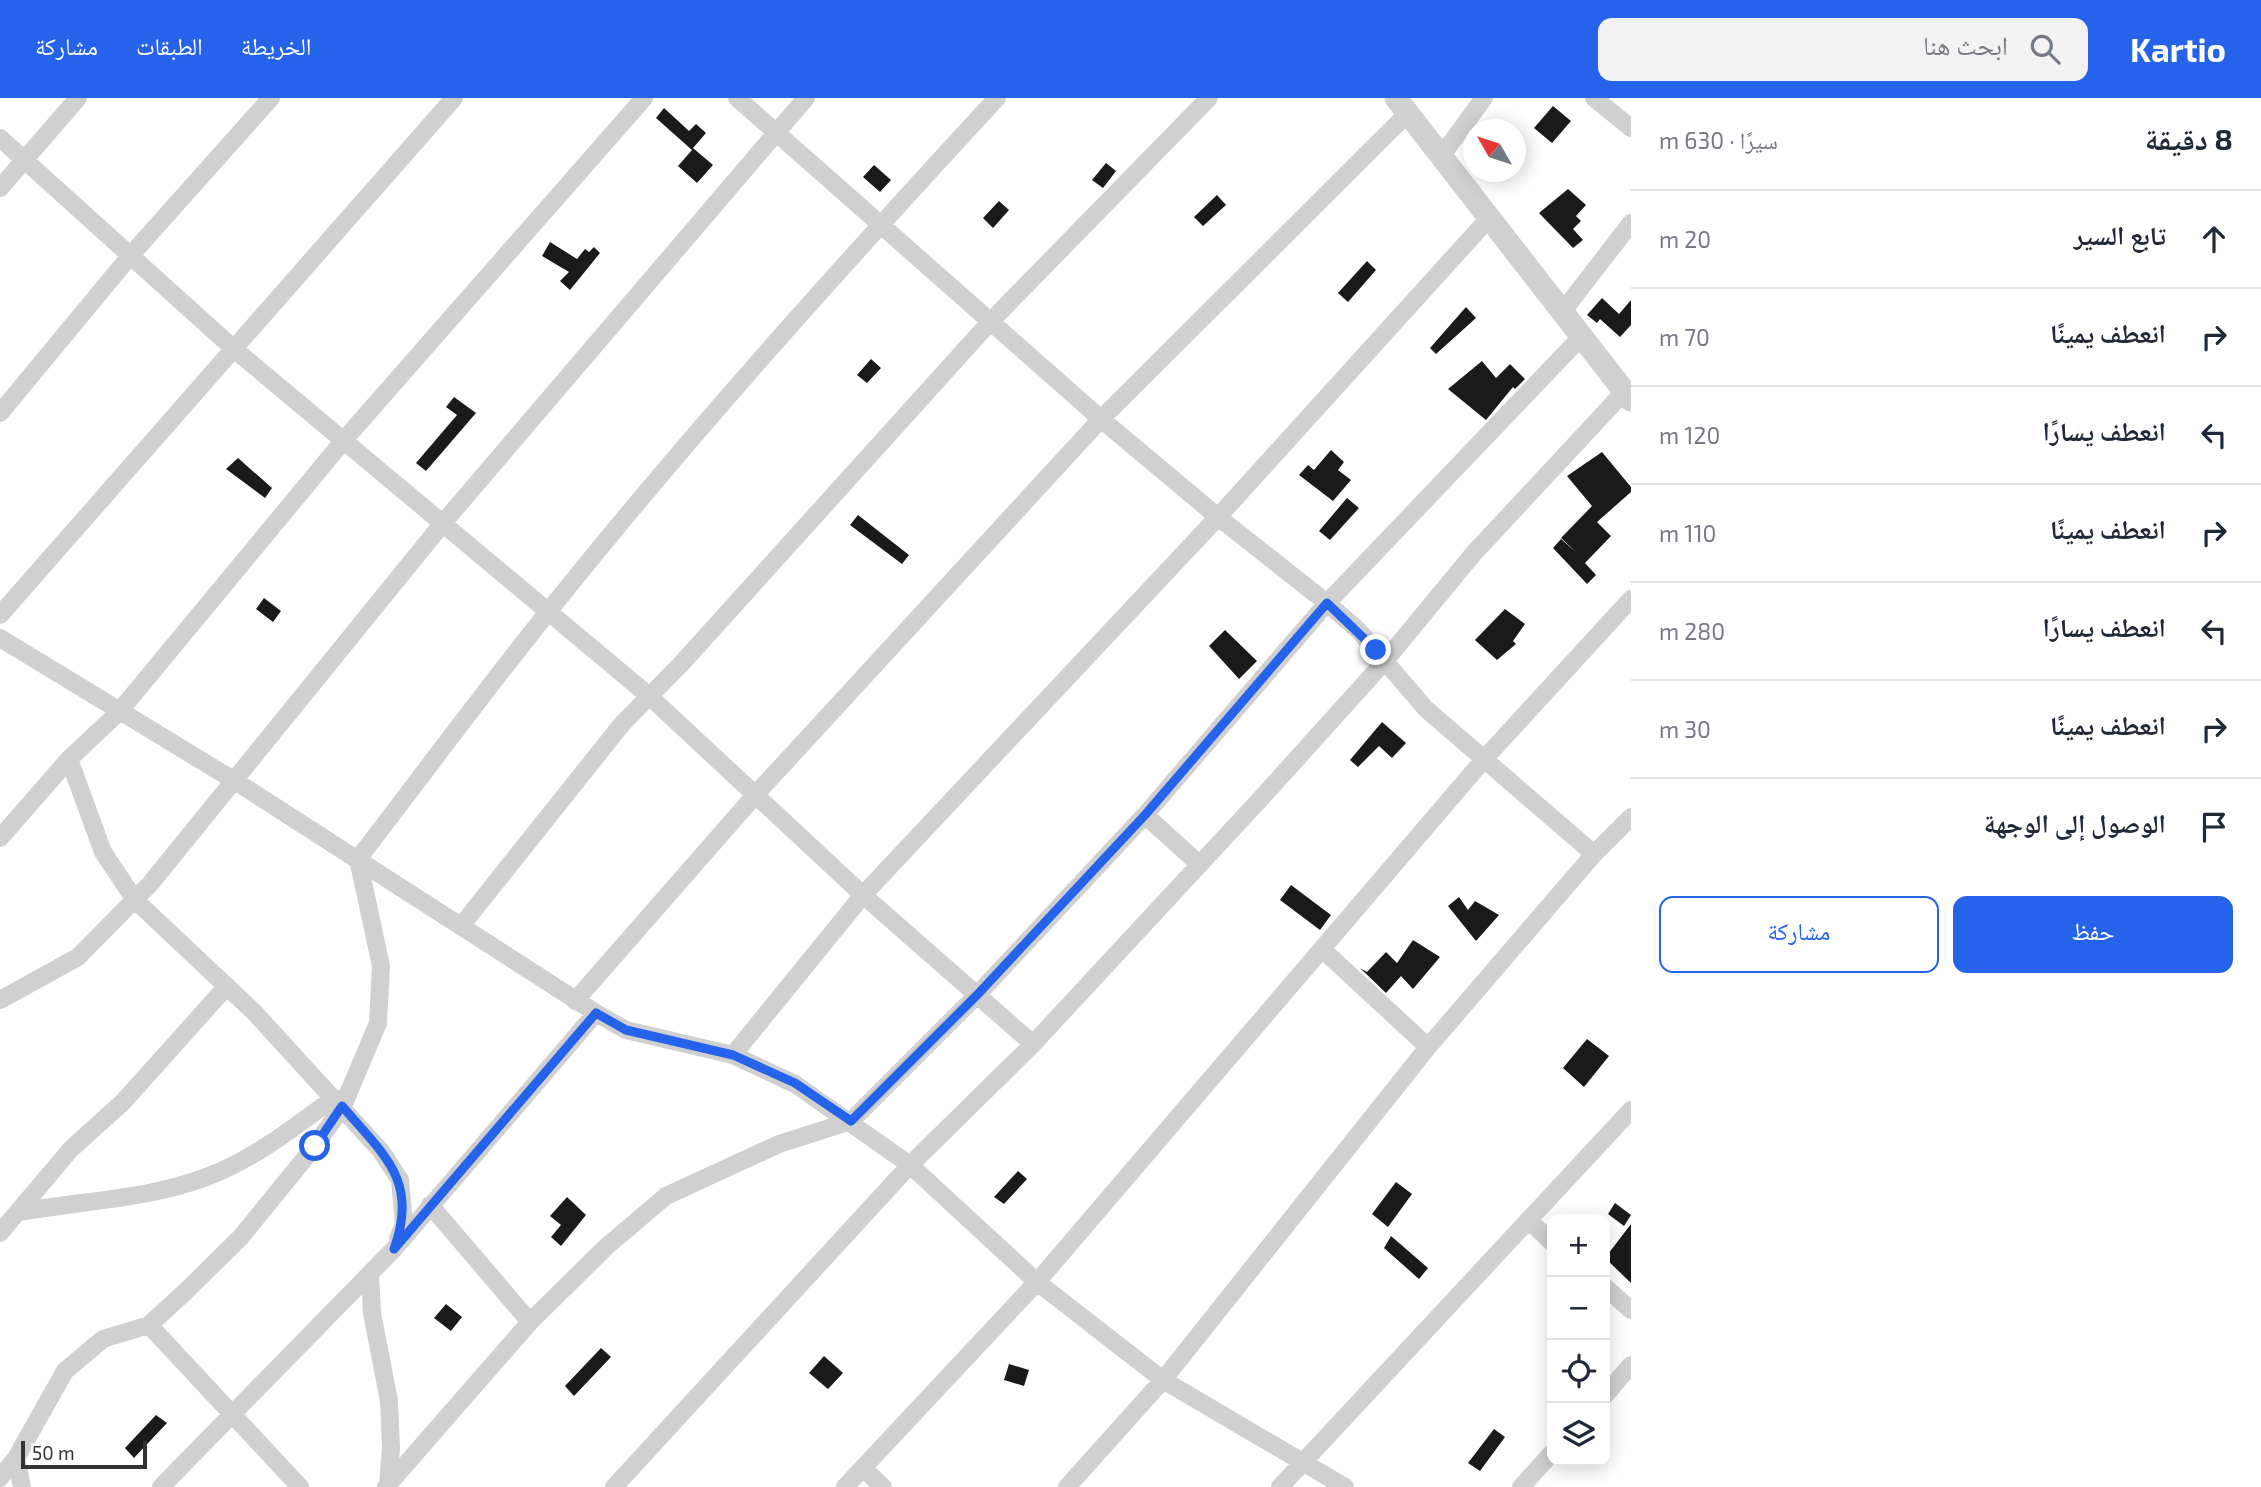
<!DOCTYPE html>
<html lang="ar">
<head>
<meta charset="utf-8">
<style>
	:root { --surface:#fff; --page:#f2f2f3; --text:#1f2937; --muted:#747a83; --line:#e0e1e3; --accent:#2563eb }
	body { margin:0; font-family:"Exo 2","Noto Naskh Arabic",sans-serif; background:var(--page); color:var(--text); direction:rtl }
	.controls { position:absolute; right:21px; bottom:21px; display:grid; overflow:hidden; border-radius:14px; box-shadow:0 4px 18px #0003 }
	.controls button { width:63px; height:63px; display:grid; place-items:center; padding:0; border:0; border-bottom:2px solid var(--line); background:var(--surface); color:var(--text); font:35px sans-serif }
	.compass { position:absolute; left:1463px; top:21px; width:63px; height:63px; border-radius:50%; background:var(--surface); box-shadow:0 4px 18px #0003; rotate:309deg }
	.scale { position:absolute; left:21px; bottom:18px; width:126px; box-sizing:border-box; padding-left:7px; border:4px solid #333; border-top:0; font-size:19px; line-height:24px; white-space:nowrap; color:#333; -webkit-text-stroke:5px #fff; paint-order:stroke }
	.stop { position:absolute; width:21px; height:21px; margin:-16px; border:5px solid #2563eb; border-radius:50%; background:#fff }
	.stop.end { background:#2563eb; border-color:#fff; box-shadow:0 2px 7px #0008 }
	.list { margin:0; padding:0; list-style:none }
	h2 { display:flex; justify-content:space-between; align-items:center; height:91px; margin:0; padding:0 28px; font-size:30px }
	h2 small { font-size:23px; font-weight:400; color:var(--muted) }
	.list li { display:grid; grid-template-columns:46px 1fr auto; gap:21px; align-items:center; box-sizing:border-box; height:98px; padding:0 28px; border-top:2px solid var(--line) }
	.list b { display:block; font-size:26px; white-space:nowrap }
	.list em { font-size:23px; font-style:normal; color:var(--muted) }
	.actions { display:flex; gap:14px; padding:21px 28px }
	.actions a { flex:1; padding:16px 0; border:2px solid var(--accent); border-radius:14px; text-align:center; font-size:24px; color:var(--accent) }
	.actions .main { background:var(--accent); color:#fff }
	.icon { flex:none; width:38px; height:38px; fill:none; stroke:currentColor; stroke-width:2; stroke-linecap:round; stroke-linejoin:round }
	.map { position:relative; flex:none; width:1631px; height:1389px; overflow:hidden; direction:ltr }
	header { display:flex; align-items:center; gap:42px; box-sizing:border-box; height:98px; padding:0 35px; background:var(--accent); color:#fff }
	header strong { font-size:33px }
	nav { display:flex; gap:38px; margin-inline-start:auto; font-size:24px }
	.search { width:490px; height:63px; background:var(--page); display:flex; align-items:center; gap:18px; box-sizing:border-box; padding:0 24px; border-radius:14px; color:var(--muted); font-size:26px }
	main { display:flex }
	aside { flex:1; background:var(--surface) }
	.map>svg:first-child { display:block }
</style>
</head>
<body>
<header>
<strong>Kartio</strong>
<div class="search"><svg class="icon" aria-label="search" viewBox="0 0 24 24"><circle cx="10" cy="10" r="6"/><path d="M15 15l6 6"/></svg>ابحث هنا</div>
<nav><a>الخريطة</a><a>الطبقات</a><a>مشاركة</a></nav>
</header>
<main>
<aside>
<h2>8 دقيقة<small>سيرًا · 630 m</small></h2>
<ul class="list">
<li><svg class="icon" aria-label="ahead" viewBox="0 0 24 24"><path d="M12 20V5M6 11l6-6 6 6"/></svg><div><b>تابع السير</b></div><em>20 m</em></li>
<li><svg class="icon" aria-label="right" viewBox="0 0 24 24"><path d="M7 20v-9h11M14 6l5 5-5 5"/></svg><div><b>انعطف يمينًا</b></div><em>70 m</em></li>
<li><svg class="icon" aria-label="left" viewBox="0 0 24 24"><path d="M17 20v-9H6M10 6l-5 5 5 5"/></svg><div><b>انعطف يسارًا</b></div><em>120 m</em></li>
<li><svg class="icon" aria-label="right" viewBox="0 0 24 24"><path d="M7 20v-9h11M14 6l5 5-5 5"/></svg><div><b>انعطف يمينًا</b></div><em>110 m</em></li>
<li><svg class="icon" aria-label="left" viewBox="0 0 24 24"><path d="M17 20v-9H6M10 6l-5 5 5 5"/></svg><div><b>انعطف يسارًا</b></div><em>280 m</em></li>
<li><svg class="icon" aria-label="right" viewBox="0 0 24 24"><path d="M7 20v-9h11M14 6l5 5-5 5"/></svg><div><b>انعطف يمينًا</b></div><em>30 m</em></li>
<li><svg class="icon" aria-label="arrive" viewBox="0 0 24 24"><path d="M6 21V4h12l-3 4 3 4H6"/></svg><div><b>الوصول إلى الوجهة</b></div></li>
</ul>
<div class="actions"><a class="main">حفظ</a><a>مشاركة</a></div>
</aside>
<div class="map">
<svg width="1631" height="1389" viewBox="0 0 1631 1389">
	<rect width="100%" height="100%" fill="#fff"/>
	<path fill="#1a1a1a" d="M 1553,8 L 1571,23 L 1552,45 L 1534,30 Z
		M 664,10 L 689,33 L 696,26 L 706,35 L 693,50 L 713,67 L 697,85 L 678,68 L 692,52 L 656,20 Z
		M 1106,65 L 1116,73 L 1103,90 L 1092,82 Z
		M 874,67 L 891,82 L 880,94 L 863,79 Z
		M 1568,91 L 1586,107 L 1576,118 L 1581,123 L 1573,131 L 1583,142 L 1573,150 L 1539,115 Z
		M 1217,97 L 1226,107 L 1203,128 L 1194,119 Z
		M 999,103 L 1009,112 L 993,130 L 983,120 Z
		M 550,144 L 577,161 L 585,151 L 589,154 L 594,149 L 600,155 L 570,192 L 560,183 L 569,174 L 542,158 Z
		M 1367,163 L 1376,172 L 1348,204 L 1338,195 Z
		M 1602,200 L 1619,216 L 1631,202 L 1631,227 L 1620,239 L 1600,221 L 1597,225 L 1587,217 Z
		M 1466,209 L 1476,220 L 1436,256 L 1430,250 Z
		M 871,261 L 881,270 L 867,285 L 857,277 Z
		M 1482,263 L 1496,280 L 1510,266 L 1525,281 L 1515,291 L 1513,289 L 1486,322 L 1448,291 Z
		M 454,299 L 476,315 L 426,373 L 416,365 L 457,317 L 446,309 Z
		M 1331,352 L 1344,364 L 1338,372 L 1351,382 L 1333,403 L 1299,377 L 1308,367 L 1314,372 Z
		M 1602,354 L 1631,389 L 1631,394 L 1597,424 L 1611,438 L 1585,465 L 1596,477 L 1587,486 L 1553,450 L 1561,441 L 1577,455 L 1561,440 L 1592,408 L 1567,378 Z
		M 238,360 L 272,390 L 265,400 L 226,371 Z
		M 1347,400 L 1359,410 L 1330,442 L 1319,433 Z
		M 858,417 L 909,457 L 902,466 L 850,427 Z
		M 264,500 L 281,513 L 273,524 L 256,511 Z
		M 1505,511 L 1525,526 L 1513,543 L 1516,546 L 1497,562 L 1475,542 Z
		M 1225,532 L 1257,563 L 1239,581 L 1209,548 Z
		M 1382,624 L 1406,645 L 1392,660 L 1379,648 L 1358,669 L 1350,662 Z
		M 1291,787 L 1331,817 L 1320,832 L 1280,802 Z
		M 1459,799 L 1468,812 L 1475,803 L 1499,817 L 1476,843 L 1448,808 Z
		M 1413,842 L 1440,859 L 1413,891 L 1401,878 L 1386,895 L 1360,870 L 1367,874 L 1386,854 L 1397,865 Z
		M 1587,941 L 1609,958 L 1584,989 L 1563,970 Z
		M 1018,1073 L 1027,1081 L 1004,1106 L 994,1099 Z
		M 1396,1084 L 1412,1096 L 1388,1129 L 1372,1116 Z
		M 567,1099 L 586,1117 L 561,1148 L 551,1139 L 561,1127 L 550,1118 Z
		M 1615,1105 L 1631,1117 L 1624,1128 L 1608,1116 Z
		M 1631,1126 L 1631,1185 L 1605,1160 Z
		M 1391,1138 L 1428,1170 L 1419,1181 L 1384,1150 Z
		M 446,1206 L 462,1219 L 451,1233 L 434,1220 Z
		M 601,1250 L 611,1259 L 574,1298 L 565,1288 Z
		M 824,1258 L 843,1275 L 828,1291 L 809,1275 Z
		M 1009,1266 L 1029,1272 L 1024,1288 L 1004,1282 Z
		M 156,1317 L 167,1325 L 134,1360 L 125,1350 Z
		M 1494,1331 L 1505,1339 L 1480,1373 L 1468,1365 Z"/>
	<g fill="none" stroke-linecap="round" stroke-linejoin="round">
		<path stroke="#d0d0d0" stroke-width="18" d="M 737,0 L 1101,321 L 1218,419 L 1327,505 L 1359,533 L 1426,611 L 1594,756
			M 1594,0 L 1631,30
			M 0,40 L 234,251 L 648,597 L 863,797 L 1033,946
			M 1442,57 L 1484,0
			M 0,90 L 78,0
			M 1563,213 L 1631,125
			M 0,315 L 130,158 L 271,0
			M 0,517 L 454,0
			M 0,540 L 235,683 L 596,915 L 626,932 L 733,957 L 795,986 L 910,1067 L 1037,1184 L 1163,1282 L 1345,1389
			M 69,661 L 103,754 L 135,802 L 254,914 L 381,1053 L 400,1082 L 404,1126 L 398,1141
			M 1145,717 L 1199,766
			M 0,740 L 69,661 L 118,615 L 344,342 L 644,0
			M 461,828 L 622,626 L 682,565 L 990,224 L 1209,0
			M 1322,851 L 1428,949
			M 0,902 L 78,859 L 150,786 L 443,425 L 806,0
			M 575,903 L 757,695 L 1101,321 L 1408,15
			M 733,957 L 863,797 L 1218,419 L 1490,119
			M 430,1107 L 530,1224
			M 20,1114 C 86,1102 159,1101 221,1073 C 262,1055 298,1026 334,1000
			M 1529,1123 L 1552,1144
			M 0,1135 L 71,1051 L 123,1004 L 227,888
			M 370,1176 L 372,1215 L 389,1303 L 391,1350 L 388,1387
			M 1605,1189 L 1631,1212
			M 149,1227 L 300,1389
			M 1605,1297 L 1631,1267
			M 16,1360 L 22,1389
			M 863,1370 L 883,1389
			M 0,1380 L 16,1360 L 65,1273 L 103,1241 L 149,1227 L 185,1194 L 240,1140 L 315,1048 L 343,1008 L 378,925 L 381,868 L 358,761 C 421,679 483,595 548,514 C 690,336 843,167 997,0
			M 161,1389 L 394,1151 L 596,915
			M 386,1389 L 530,1224 L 606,1149 L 666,1098 L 779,1046 L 851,1023 L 978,896 L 1145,717 L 1327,505 L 1582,238
			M 614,1389 L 910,1067 L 1033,946 L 1265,696 L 1384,564 L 1474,455 L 1625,293
			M 845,1389 L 1037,1184 L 1486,659 L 1631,501
			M 1067,1389 L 1163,1282 L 1428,949 L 1594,756 L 1631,719
			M 1280,1389 L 1631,1012
			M 1521,1389 L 1552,1355"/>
		<path stroke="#d0d0d0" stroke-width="23" d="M 1396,0 L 1631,302"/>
	</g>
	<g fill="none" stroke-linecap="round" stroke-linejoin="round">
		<path stroke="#2563eb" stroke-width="9" d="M 315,1048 L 342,1008 C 384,1057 419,1083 394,1151 L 596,915 L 626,932 L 733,957 L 795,985 L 851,1023 L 978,896 L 1145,717 L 1327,505 L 1376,552"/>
	</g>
</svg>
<div class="controls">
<button>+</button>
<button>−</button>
<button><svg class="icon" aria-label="locate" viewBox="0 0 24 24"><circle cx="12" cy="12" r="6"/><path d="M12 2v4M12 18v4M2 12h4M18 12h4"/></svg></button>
<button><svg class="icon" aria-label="layers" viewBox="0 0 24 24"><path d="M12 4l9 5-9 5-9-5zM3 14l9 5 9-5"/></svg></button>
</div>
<svg class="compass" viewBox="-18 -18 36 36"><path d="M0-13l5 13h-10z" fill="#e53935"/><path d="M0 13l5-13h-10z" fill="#747a83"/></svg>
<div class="scale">50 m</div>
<div class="stop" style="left:315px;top:1048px"></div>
<div class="stop end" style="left:1376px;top:552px"></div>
</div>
</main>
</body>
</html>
